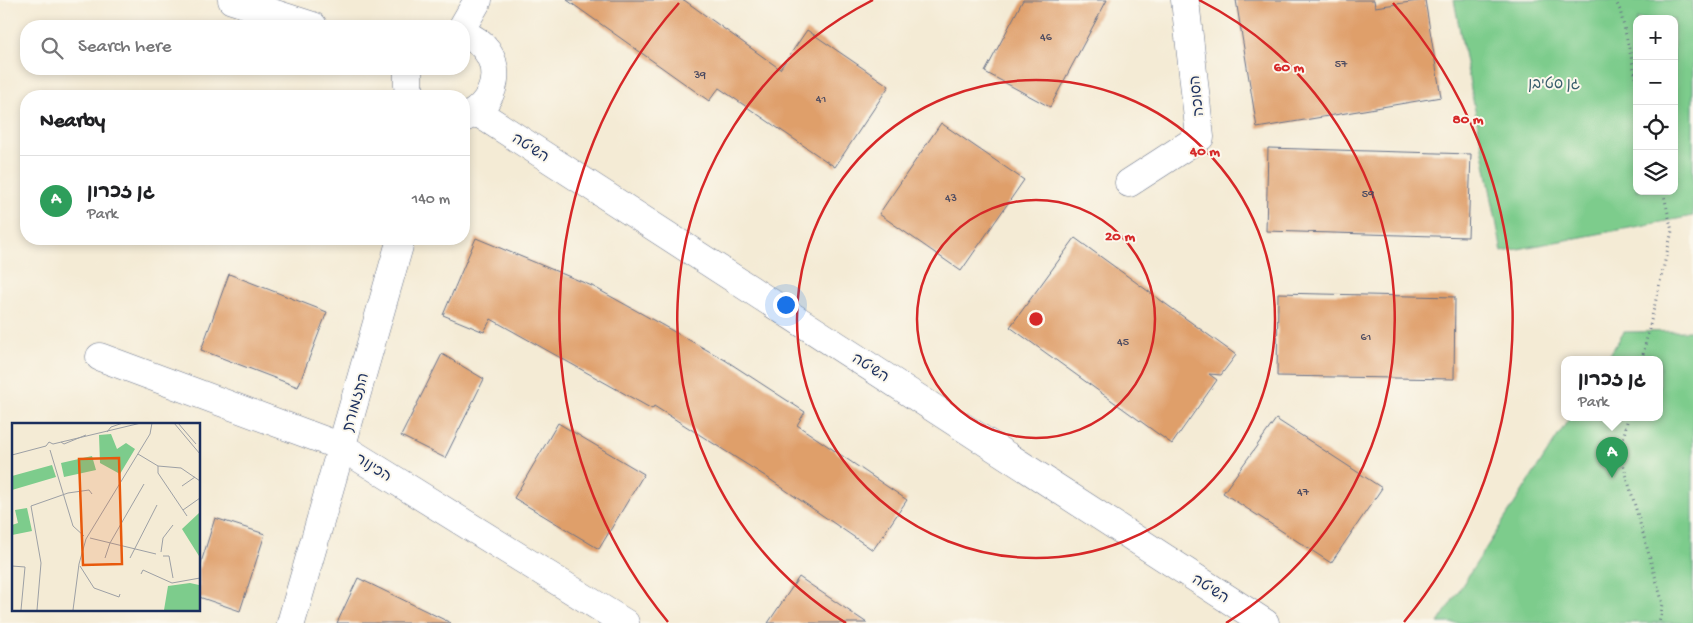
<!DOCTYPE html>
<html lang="en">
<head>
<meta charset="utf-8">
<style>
	:root { --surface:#fff; --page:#f6f6f6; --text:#202124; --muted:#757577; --line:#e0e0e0; --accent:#0b8043 }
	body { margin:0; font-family:"Gochi Hand","Playpen Sans Hebrew",sans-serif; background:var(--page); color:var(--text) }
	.controls { position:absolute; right:15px; top:15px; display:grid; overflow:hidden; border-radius:10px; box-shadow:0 2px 8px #0003 }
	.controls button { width:45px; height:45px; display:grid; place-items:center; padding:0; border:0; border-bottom:1px solid var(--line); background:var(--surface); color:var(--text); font:25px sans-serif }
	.you { position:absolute; left:785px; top:304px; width:18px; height:18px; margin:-12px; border:4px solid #fff; border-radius:50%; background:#1a73e8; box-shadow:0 0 0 8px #1a73e833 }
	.badge { display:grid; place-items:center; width:32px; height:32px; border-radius:50%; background:var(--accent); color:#fff; font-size:16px; font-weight:700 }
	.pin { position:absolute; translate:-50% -41px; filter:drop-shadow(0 1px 2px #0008) }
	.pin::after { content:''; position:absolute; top:26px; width:18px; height:15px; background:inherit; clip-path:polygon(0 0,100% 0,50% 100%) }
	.popup { position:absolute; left:1561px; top:356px; width:102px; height:65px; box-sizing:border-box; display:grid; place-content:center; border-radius:10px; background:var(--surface); filter:drop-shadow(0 1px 4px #0005); font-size:16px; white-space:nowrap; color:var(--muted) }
	.popup b { font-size:19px; color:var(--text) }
	.popup::after { content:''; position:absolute; left:50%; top:100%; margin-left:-10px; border:10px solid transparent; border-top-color:var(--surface) }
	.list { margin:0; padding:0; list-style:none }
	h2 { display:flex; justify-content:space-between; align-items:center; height:65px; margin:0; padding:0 20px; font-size:21px }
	h2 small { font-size:16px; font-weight:400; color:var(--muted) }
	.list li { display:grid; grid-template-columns:32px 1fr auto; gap:15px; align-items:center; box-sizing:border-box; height:90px; padding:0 20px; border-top:1px solid var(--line) }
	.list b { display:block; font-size:19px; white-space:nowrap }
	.list p { margin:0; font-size:16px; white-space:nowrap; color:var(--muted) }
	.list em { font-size:16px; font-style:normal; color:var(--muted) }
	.icon { flex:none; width:28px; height:28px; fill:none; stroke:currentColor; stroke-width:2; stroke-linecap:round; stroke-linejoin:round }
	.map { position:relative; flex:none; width:1693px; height:623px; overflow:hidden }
	.search { position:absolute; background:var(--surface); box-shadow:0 2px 8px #0003; left:20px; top:20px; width:450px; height:55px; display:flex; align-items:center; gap:12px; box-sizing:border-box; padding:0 18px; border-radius:20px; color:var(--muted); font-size:19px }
	.panel { position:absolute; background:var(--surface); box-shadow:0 2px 8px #0003; left:20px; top:90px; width:450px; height:155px; border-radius:20px }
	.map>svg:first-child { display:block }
</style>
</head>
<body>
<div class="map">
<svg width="1693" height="623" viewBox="0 0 1693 623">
	<rect width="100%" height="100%" fill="#fbf7ec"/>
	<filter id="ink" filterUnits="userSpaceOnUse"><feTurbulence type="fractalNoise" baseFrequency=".02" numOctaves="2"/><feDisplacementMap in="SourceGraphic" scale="10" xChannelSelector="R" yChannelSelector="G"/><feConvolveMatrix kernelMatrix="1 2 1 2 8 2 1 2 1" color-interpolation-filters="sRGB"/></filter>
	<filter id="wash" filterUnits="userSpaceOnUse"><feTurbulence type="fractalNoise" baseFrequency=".0096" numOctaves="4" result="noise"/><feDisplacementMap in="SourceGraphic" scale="20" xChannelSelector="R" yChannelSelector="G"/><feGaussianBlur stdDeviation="1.12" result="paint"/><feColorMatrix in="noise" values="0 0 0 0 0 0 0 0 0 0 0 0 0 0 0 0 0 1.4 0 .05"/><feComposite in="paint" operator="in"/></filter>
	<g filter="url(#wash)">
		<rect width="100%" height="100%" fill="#f4ebd5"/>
		<path fill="#7dcc8c" stroke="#4c7e75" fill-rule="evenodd" d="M 1454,0 L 1693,0 L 1693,216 L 1502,252 ZM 1637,19 L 1674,19 L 1674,191 L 1637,191 Z
			M 1693,331 L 1693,623 L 1438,623 L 1570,417 L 1660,417 L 1660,359 L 1607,359 L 1624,332 Z"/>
		<g id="blocks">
			<path fill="#df9f6a" d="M 567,0 L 684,0 L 780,69 L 807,30 L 889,86 L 835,167 L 719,88 L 709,101 Z
				M 1023,0 L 1107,0 L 1050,107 L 985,72 Z
				M 1236,0 L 1374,0 L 1375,7 L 1425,0 L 1441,97 L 1257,128 Z
				M 941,123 L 1024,180 L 961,271 L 879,214 Z
				M 1268,148 L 1471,154 L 1468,237 L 1266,231 Z
				M 476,238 L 592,286 L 725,360 L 805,412 L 797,425 L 907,500 L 873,550 L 765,476 L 654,406 L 652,409 L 491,319 L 484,332 L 443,315 Z
				M 1075,238 L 1236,355 L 1221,375 L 1209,374 L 1217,380 L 1172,444 L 1010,327 Z
				M 229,274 L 327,312 L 298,387 L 201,350 Z
				M 1278,293 L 1455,297 L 1454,379 L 1277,376 Z
				M 442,354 L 484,379 L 445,458 L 401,436 Z
				M 1276,419 L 1382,488 L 1331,563 L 1223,493 Z
				M 558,423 L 644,474 L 599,549 L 514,498 Z
				M 215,518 L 265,534 L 240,611 L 199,597 L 199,569 Z
				M 799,577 L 867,623 L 768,623 Z
				M 358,578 L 451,623 L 337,623 Z"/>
		</g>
	</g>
	<g filter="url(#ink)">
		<use href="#blocks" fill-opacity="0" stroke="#677188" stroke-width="1"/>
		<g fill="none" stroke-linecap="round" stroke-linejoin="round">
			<defs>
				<path id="minor" d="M 232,0 L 313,26
					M 463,26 L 478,0
					M 464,34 C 506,50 503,101 464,118
					M 408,69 L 408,86 L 412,96
					M 477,112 L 1265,623
					M 1129,183 L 1200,137 L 1185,0
					M 100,357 L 342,447 L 625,623
					M 291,623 L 401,239"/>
			</defs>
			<use href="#minor" stroke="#677188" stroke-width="29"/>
			<path stroke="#677188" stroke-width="3" stroke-dasharray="1 4" stroke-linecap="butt" d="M 1615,0 L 1620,10 L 1637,82
				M 1642,359 L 1672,231 L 1663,191
				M 1628,417 L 1620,453 L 1663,604 L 1659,623"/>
			<use href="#minor" stroke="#fff" stroke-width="28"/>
		</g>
	</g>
	<g fill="none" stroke="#d62828" stroke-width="2.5">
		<circle cx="1036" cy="319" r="119"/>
		<circle cx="1036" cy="319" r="239"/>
		<path d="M846 623A358 358 0 0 1 873 0M1199 0A358 358 0 0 1 1226 623"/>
		<path d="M668 622A477 477 0 0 1 679 3M1393 3A477 477 0 0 1 1404 622"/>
	</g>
	<g text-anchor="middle" stroke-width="4" stroke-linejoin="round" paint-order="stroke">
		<g font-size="12" fill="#4c4b61">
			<text x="1046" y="40">46</text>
			<text x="1341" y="67">57</text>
			<text x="700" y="78">39</text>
			<text x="821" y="102">41</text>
			<text x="1368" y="197">59</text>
			<text x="951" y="201">43</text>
			<text x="1366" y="340">61</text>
			<text x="1123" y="345">45</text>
			<text x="1303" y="495">47</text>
		</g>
		<g font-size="15" fill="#385e6c" stroke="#fbf7ec">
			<text x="1554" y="88">גן סטיבן</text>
		</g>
		<g font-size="15" fill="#1b2f5e" stroke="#fbf7ec">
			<text transform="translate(1196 96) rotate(-96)" y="5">הסוכה</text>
			<text transform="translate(531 147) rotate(33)" y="5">השיטה</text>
			<text transform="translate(871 367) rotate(33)" y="5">השיטה</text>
			<text transform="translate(355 402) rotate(-74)" y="5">התזמורת</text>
			<text transform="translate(374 467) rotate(32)" y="5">הכינור</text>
			<text transform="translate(1211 588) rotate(33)" y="5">השיטה</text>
		</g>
	</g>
	<g transform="translate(12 423)">
		<rect width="188" height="188" fill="#f4ebd5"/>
		<path d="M 99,11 L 105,26 L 114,20 L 123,26 L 108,51 L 88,40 L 87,12 ZM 80,33 L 84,47 L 52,54 L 49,40 ZM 40,42 L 44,54 L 0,67 L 0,53 ZM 15,85 L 20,108 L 0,112 L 0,102 L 6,100 L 3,87 ZM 187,90 L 187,133 L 170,106 ZM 178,160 L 187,162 L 187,187 L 152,187 L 156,163 Z" fill="#7dcc8c"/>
		<path fill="none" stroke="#9da0a5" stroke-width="1" d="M 162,0 L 188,31M 166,0 L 184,21M 95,9 L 99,4 L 111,0M 49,19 L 52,21 L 74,12M 38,27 L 61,103 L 72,113M 126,31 L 146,43M 0,32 L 34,23 L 37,19 L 41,21 L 129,0M 146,43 L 146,50 L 175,93M 146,43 L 169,45 L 188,58M 170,63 L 183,54M 171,87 L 188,75M 78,115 L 144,131M 149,129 L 151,115 L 161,102M 151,133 L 157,133 L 161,155M 93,135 L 98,120 L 132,61M 118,135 L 145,82M 0,143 L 13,144 L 9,187M 68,143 L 82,165 L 107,174 L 108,171M 129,151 L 131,147 L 160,160 L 188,155M 25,187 L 29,140 L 19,83 L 56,70 L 77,67 L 80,71M 61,187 L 67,141 L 74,116 L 138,11 L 140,0"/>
		<path fill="#e8590c" fill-opacity="0.15" stroke="#e8590c" stroke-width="2.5" d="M 107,35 L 110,141 L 71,142 L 67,36 Z"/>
		<rect width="188" height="188" fill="none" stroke="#1b2f5e" stroke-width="2.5"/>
	</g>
	<circle cx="1036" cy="319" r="8" fill="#d62828" stroke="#fbf7ec" stroke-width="2.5"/>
	<g font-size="15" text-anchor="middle" font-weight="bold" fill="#d62828" stroke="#fbf7ec" stroke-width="4" stroke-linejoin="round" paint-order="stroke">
		<text x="1289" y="71">60 m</text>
		<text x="1468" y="123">80 m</text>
		<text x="1205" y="155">40 m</text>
		<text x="1120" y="240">20 m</text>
	</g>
</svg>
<div class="controls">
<button>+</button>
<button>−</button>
<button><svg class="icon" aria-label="locate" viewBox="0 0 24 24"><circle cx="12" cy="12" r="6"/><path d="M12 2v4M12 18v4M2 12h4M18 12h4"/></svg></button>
<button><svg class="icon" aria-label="layers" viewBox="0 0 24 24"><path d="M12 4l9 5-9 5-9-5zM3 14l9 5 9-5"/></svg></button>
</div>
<div class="you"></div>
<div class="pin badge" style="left:1612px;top:478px;background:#2e9e5b">A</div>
<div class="popup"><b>גן זכרון</b>Park</div>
<div class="search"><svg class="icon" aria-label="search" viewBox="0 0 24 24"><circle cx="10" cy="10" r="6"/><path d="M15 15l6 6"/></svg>Search here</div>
<section class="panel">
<h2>Nearby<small></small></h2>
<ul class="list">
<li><span class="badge" style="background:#2e9e5b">A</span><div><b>גן זכרון</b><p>Park</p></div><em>140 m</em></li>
</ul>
</section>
</div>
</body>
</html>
